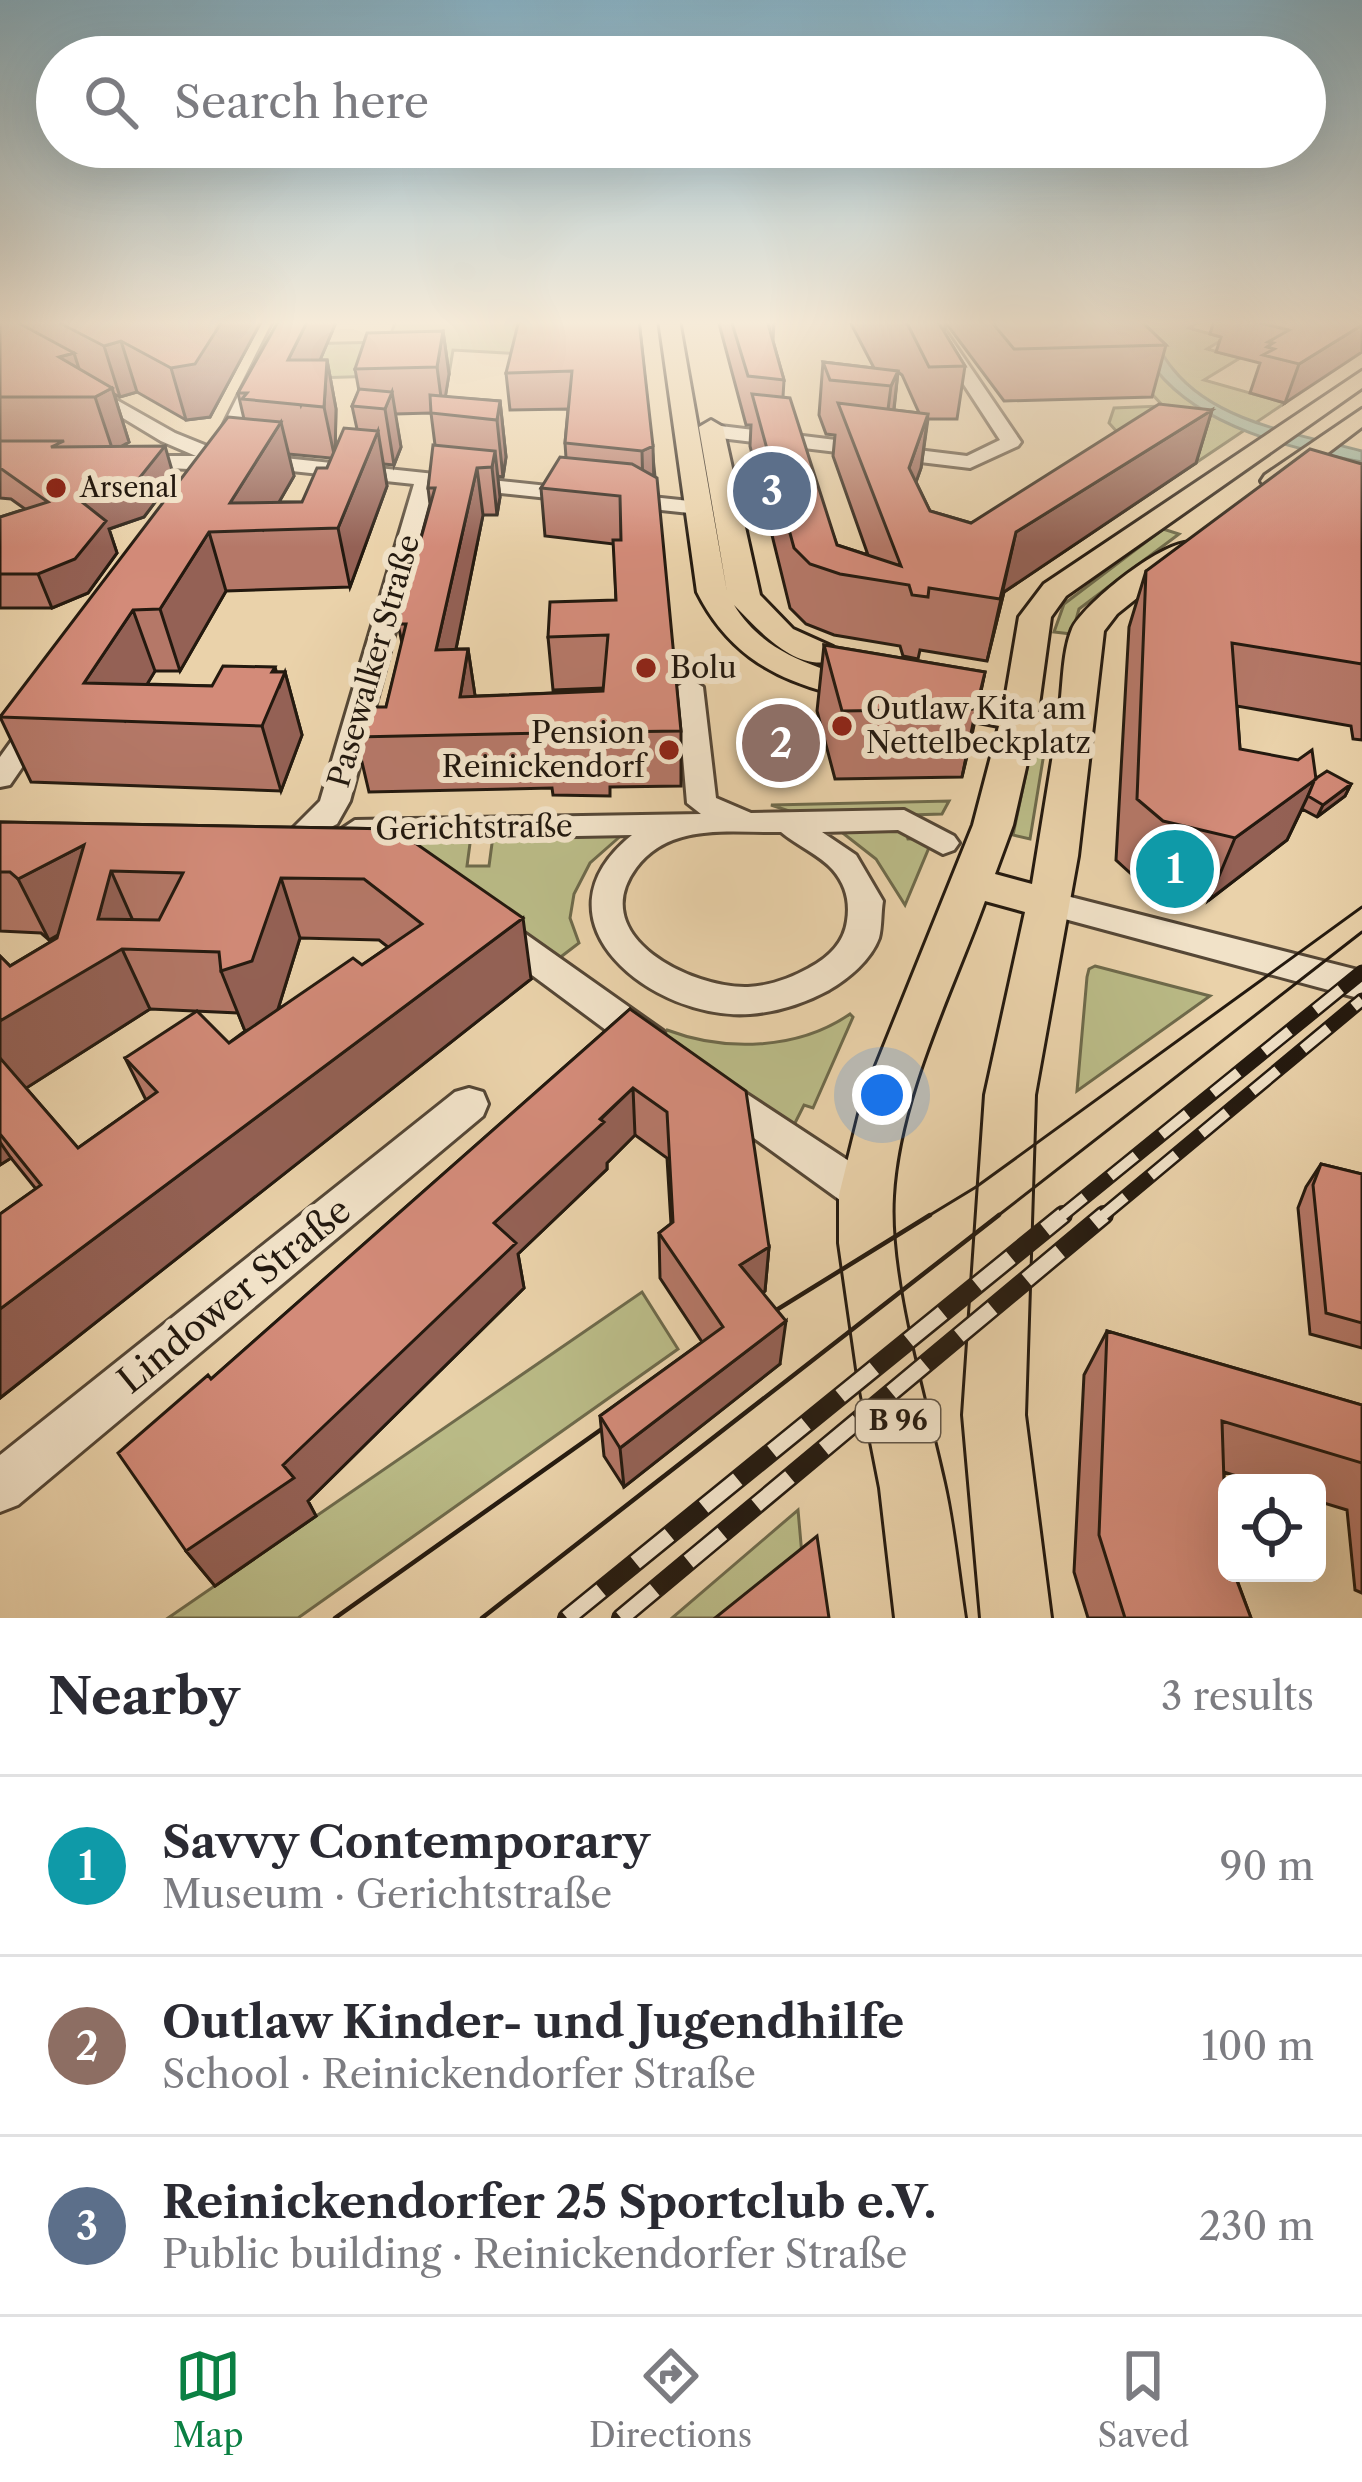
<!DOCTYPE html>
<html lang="en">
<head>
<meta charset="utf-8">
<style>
	:root { --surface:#fff; --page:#f7f7f7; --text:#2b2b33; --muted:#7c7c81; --line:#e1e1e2; --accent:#0b8043 }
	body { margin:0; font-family:"Libre Caslon Text",serif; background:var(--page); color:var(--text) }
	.controls { position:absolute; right:36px; bottom:36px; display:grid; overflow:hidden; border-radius:18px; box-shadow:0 12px 48px #0002 }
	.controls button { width:108px; height:108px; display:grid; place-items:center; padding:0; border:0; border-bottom:3px solid var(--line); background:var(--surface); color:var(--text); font:60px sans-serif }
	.you { position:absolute; left:882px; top:1095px; width:42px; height:42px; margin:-30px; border:9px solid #fff; border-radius:50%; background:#1a73e8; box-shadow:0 0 0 18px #1a73e833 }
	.badge { display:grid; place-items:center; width:78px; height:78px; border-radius:50%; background:var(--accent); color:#fff; font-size:39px; font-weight:700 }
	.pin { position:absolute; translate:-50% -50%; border:6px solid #fff; box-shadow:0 3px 12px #0006 }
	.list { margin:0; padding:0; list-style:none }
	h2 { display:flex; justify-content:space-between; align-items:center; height:156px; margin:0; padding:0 48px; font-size:51px }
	h2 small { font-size:39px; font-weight:400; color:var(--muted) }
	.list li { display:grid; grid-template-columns:78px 1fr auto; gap:36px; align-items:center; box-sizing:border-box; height:180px; padding:0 48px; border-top:3px solid var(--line) }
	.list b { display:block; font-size:45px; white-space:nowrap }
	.list p { margin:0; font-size:39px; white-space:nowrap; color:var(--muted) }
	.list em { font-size:39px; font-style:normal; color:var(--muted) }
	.icon { flex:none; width:66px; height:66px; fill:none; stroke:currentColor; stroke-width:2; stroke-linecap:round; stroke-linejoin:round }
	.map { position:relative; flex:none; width:1362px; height:1618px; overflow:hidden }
	.search { position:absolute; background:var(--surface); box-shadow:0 12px 48px #0002; left:36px; right:36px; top:36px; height:132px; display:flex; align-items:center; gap:30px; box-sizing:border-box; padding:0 42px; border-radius:66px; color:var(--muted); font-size:45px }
	.sheet { height:696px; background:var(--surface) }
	nav { display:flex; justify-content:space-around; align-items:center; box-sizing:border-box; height:168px; border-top:3px solid var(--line); background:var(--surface); font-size:33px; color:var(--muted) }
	nav a { display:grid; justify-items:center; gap:6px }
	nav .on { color:var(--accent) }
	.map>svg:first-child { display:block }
</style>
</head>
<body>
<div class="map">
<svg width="1362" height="1618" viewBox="0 0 1362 1618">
	<rect width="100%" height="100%" fill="#ead2aa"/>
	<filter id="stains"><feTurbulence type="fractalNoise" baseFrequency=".00167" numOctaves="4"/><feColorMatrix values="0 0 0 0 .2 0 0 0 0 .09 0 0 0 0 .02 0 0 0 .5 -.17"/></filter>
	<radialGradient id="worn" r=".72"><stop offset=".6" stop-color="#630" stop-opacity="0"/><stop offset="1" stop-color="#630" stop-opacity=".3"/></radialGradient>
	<path fill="#babb87" stroke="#6e6a4b" stroke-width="3" d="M 389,320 L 528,320 L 523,354 L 453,350 L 449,374 L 280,379 L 296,344 L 388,342 L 395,323 Z
		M 1102,320 L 1202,320 L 1189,328 L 1225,338 L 1207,349 L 1240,358 L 1204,380 L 1285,403 L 1194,464 L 1126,442 L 1109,423 L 1114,408 L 1163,406 L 1125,365 Z
		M 1163,529 L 1179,534 L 1079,609 L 1072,634 L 1054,632 L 1064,604 Z
		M 1032,745 L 1045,747 L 1030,839 L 1013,835 Z
		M 949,801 L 942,814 L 810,818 L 771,805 Z
		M 904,826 L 908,839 L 933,838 L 905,905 L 876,859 L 835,827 Z
		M 624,833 L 590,863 L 574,894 L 570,918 L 579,943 L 558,959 L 399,837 L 471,836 L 467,866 L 489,866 L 493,836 Z
		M 1095,966 L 1210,996 L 1077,1091 L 1087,977 L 1089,969 Z
		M 850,1014 L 853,1017 L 813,1108 L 804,1105 L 793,1127 L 664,1034 L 667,1030 C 725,1052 798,1050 850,1014 Z
		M 642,1292 L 678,1349 L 298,1618 L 168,1618 Z
		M 798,1510 L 805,1589 L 770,1618 L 672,1618 Z"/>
	<path fill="#99b8a3" stroke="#6a7868" stroke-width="3" d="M 1127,320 L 1143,320 C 1153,336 1161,355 1173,369 C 1216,423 1299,434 1362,451 L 1362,462 C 1293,449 1202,428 1156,370 C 1144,356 1136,337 1127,320 Z"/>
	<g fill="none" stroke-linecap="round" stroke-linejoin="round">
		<defs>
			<path id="minor" d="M 276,320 L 292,320 L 229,452 L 699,502 L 710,508 L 699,514 L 434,486 L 350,801 L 337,824 L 307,839 L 292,829 L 320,801 L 414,484 L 217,463 L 189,469 L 125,466 L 125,458 L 132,456 L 196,456 L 161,441 L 75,389 L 90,385 L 175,433 L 212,448 Z
				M 922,320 L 938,320 L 1021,442 L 1018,446 L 970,468 L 712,437 L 703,431 L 712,425 L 967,456 L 1000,440 Z
				M 690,679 L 703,687 L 716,798 L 751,813 L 904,810 L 954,836 L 959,843 L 954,850 L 943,854 L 898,830 L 822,832 L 856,855 L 883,901 C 881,913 882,927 879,938 C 871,960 848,979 829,990 C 805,1003 777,1012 750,1014 C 654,1021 525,921 632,835 L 355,840 L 340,830 L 355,820 L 701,814 L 687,803 L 677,687 ZM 781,832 C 796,845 820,855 833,870 C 846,885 850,902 847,921 C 844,943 828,958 809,968 C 791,978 769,986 748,987 C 693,989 585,937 636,868 C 670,822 730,833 781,832 Z
				M 38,716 L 52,724 L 10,785 L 0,787 L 0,757 L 28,718 Z
				M 1047,891 L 1362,971 L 1362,999 L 1035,911 L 1031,903 L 1035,895 Z
				M 494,917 L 506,920 L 663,1031 L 668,1042 L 663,1053 L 650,1057 L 637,1053 L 482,938 L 477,929 L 482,920 Z
				M 718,1075 L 881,1182 L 887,1195 L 881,1208 L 866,1214 L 851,1208 L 704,1102 L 699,1091 L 704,1080 Z
				M 469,1088 L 483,1092 L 488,1104 L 483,1116 L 18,1505 L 0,1512 L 0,1455 L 455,1092 Z"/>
			<path id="major" d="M 659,320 L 679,320 L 727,592 L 699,427 L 711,420 L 723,427 L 760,595 L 793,629 L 833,647 L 838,654 L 833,661 C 793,671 759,630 734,605 C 766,658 827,671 882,685 L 887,692 L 882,699 C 864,704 845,697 827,692 C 767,676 725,648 697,592 Z
				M 1362,371 L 1362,388 L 1066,596 L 1051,617 L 1038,712 L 1059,715 C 1063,689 1062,653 1072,629 C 1083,604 1168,536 1193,543 L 1198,549 L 1117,614 L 1104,631 L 1078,856 L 1035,1095 L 1025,1415 L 1051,1618 L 981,1618 L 963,1415 L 985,1095 L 1025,912 L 985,901 C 951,995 899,1096 893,1196 C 888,1280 926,1400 944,1483 C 954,1527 958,1573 965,1618 L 895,1618 L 880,1488 L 858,1376 L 839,1243 L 839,1195 L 863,1098 L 973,825 L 999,726 L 916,710 L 911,703 L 916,696 L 928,693 L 1004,706 L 1019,617 L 1044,584 ZM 1034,732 L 1056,736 L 1032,884 L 995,874 L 1013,825 Z
				M 1362,409 L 1362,427 L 1283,487 L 1265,487 L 1261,481 L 1265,475 Z"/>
		</defs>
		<use href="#minor" stroke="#554736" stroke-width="6"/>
		<use href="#major" stroke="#23190f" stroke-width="6"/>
		<use href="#minor" fill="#f1e2c8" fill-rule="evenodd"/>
		<use href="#major" fill="#ead2aa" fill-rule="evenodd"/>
		<path stroke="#23190f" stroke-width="3" d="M 925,1218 L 976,1187 L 1362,907
			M 995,1218 L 1362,932"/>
		<path stroke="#23190f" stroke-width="4.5" d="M 749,1327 L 930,1215
			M 335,1618 L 630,1409
			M 482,1618 L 999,1215"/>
		<defs>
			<path id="rail-far1" d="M 1059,1218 L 1362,972
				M 1100,1218 L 1362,1000"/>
			<path id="rail" d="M 567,1618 L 1063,1215
				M 621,1618 L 1104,1215"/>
		</defs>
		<use href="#rail-far1" stroke="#23190f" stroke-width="15"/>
		<use href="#rail" stroke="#23190f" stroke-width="20"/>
		<use href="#rail-far1" stroke="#f1e2c8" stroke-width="10" stroke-dasharray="33" stroke-linecap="butt"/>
		<use href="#rail" stroke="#f1e2c8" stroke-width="15" stroke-dasharray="44" stroke-linecap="butt"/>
	</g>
	<path fill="#b57868" stroke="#23190f" stroke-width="3" fill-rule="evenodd" d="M 0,320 L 262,320 L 210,417 L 186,420 L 137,392 L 120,397 L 114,394 L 129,442 L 121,447 L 174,477 L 144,517 L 109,529 L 117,553 L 88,593 L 52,608 L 0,608 L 0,517 L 25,509 L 11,499 L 0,498 Z
		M 279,320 L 337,320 L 320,360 L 327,360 L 336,409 L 335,450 L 357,429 L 352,406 L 359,391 L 355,369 L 443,331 L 449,374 L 445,397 L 500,401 L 506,457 L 503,477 L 497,476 L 500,497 L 497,515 L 483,515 L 456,649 L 468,649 L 475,696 L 603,691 L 603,688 L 553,690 L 548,637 L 616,600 L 614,544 L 545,536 L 541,488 L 566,458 L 565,443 L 568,409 L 510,410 L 506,373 L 639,320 L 681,731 L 681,786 L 610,787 L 610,796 L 553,795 L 552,788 L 369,792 L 356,737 L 386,707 L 402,643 L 398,624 L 430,504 L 428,488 L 435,445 L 431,413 L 395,414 L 401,447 L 394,465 L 383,464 L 387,486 L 350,587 L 226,591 L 180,671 L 155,671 L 147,684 L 212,686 L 276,672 L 285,672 L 302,735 L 281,791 L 31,782 L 0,717 L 244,419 L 238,393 ZM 288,454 L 331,458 L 327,468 L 302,502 L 279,502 L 294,476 Z
		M 718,320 L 774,320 L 773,341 L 784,380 L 783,397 L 837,545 L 868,555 L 833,456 L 835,435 L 826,434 L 819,415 L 823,362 L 874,368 L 849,320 L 1140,320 L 1166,345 L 1152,397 L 1004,401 L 946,323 L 944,332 L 965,366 L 957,419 L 928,419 L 921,468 L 916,482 L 930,511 L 971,523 L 1212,410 L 1196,463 L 1004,592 L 987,661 L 920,650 L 918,659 L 903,656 L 900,646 L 834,635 L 806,624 L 790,608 L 750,446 L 751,425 L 746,425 ZM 898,372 L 902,375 L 919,413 L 894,410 Z
		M 1214,320 L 1362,320 L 1285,403 L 1250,393 L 1260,363 L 1216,352 L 1221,337 L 1210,334 Z
		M 1362,464 L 1362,740 L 1353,739 L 1351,726 L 1237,706 L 1240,749 L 1315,779 L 1351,784 L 1345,796 L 1317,817 L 1302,809 L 1287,840 L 1209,900 L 1140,882 L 1116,860 L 1129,627 L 1146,571 Z
		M 824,645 L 985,672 L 962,777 L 835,779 L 817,711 Z
		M 0,822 L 395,829 L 531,979 L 0,1398 L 0,1214 L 36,1189 L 11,1158 L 0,1165 L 0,956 L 10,966 L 57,938 L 58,935 L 49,940 L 41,933 L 0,931 ZM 300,938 L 379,940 L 388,947 L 362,965 L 278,1009 ZM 150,1009 L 238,1013 L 245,1031 L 229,1043 L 125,1058 L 146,1100 L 78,1148 L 26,1088 Z
		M 630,1009 L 769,1247 L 765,1291 L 763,1293 L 780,1364 L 624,1487 L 604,1456 L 600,1416 L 702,1342 L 660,1278 L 659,1233 L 671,1224 L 667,1158 L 635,1135 L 607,1163 L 607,1169 L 518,1254 L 524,1288 L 308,1501 L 316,1516 L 215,1586 L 186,1551 L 211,1379 Z
		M 1321,1164 L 1362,1174 L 1362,1348 L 1310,1334 L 1298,1208 L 1306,1187 Z
		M 1107,1331 L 1362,1405 L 1362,1593 L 1355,1590 L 1347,1510 L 1317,1501 L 1317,1483 L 1259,1483 L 1224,1472 L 1226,1550 L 1251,1618 L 1088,1618 L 1074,1572 L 1084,1375 Z"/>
	<path fill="#946155" stroke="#23190f" stroke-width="3" d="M 223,320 L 262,320 L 210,417 L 186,420 L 171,368 Z
		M 308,320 L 337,320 L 301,405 L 288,360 Z
		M 1362,325 L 1362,352 L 1285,403 L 1299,364 Z
		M 443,331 L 449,374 L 443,412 L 437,367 Z
		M 121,341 L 137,392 L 120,397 L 104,346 Z
		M 74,353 L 88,397 L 59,357 Z
		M 327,360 L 336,409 L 335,459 L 324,407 Z
		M 898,371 L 892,425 L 884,441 L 891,386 Z
		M 112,388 L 129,442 L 113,451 L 95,397 Z
		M 392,392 L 401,447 L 394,465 L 385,409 Z
		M 500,401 L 506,457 L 503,477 L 497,420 Z
		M 1212,410 L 1196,463 L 1004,592 L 987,661 L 1016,532 Z
		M 928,414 L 921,468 L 901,524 L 909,468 Z
		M 281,422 L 294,476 L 263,530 L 230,503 Z
		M 378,431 L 387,486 L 350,587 L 338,528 Z
		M 165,446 L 174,477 L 144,517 L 109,529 L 117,553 L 88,593 L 52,608 L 38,574 L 82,502 Z
		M 653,446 L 654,486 L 643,492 L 642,451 Z
		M 495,451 L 500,497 L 497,515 L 492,467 Z
		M 477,468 L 483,515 L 445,703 L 436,650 Z
		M 209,532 L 226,591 L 180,671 L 160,609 Z
		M 133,610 L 155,671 L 125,721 L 84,683 Z
		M 468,649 L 476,702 L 460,697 Z
		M 275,667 L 280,685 L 285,672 L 302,735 L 281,791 L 262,726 Z
		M 985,672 L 971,740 L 962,777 L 976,709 Z
		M 1316,779 L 1287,840 L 1209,900 L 1235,838 Z
		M 1351,784 L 1345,796 L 1317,817 L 1323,805 Z
		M 84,845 L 111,871 L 138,932 L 122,949 L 150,1009 L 17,1094 L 0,1068 L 0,1021 L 98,919 L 100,911 L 49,940 L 18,879 Z
		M 281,878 L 300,938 L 274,1022 L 245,1031 L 221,971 Z
		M 523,918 L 531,979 L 0,1398 L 0,1309 Z
		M 633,1088 L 635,1135 L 607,1163 L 607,1169 L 518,1254 L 524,1288 L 308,1501 L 316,1516 L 215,1586 L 186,1551 L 283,1465 L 494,1223 Z
		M 0,1142 L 11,1158 L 0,1165 Z
		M 769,1247 L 765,1291 L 737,1309 L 740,1265 Z
		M 786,1321 L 780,1364 L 624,1487 L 620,1448 Z"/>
	<path fill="#d38b79" stroke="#23190f" stroke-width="3" fill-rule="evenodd" d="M 0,320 L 13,320 L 74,353 L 59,357 L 112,388 L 95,397 L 0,397 Z
		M 54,320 L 223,320 L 195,364 L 171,368 L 121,341 L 104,346 Z
		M 279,320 L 308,320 L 288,360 L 327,360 L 324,407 L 242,399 L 247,393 L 238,393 Z
		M 519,320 L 639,320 L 653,446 L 642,451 L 565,443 L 572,371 L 506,373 Z
		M 731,320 L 767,320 L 784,380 L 748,376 Z
		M 903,320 L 937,320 L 965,366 L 929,367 L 908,325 Z
		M 990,320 L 1140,320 L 1166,345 L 1014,349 Z
		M 1248,320 L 1362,320 L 1362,325 L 1299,364 L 1263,355 L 1274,349 L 1267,347 L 1273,343 L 1268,342 L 1289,330 Z
		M 443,331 L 437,367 L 355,369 L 367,333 Z
		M 823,362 L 898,371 L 891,386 L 830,380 Z
		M 359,389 L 392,392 L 385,409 L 352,406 Z
		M 752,394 L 790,398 L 837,545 L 901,566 L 838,403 L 928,414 L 909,468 L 930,511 L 971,523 L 1159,404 L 1212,410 L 1016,532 L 1000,599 L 929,588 L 928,597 L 912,595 L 909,585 L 840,574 L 810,564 L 794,548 Z
		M 430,395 L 500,401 L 497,420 L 431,413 Z
		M 228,417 L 281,422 L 230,503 L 302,502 L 317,468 L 327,468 L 344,428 L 378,431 L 338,528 L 209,532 L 160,609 L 133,610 L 84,683 L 212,686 L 223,666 L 275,667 L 272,672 L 285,672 L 262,726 L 0,717 Z
		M 0,441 L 64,441 L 51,447 L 165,446 L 133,486 L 82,502 L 106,521 L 75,559 L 38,574 L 0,574 L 0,517 L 48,502 L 0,468 Z
		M 433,445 L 495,451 L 492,467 L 477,468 L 436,650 L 468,649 L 460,697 L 603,691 L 608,635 L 548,637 L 550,602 L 616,600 L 613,540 L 621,540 L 620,496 L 541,488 L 560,457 L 632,464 L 657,478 L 681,731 L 607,732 L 607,741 L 547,740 L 548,733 L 356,737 L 365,707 L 386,707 L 406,624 L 398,624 L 402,606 L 435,488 L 428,488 Z
		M 1310,449 L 1362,464 L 1362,664 L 1232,643 L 1240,749 L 1298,760 L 1312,750 L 1316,779 L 1235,838 L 1163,821 L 1137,799 L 1146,571 Z
		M 824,645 L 985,672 L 976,709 L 842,711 Z
		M 1327,771 L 1351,784 L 1323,805 L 1308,796 L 1315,779 Z
		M 0,822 L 395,829 L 523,918 L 0,1309 L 0,1214 L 41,1185 L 0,1134 L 0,1058 L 78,1148 L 157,1092 L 125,1058 L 197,1011 L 229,1043 L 353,958 L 362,965 L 422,924 L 364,879 L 281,878 L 252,961 L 221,971 L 219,952 L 122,949 L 0,1021 L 0,956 L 10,966 L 57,938 L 84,845 L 18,879 L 10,872 L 0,872 ZM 111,871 L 183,873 L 159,920 L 98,919 Z
		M 630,1009 L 746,1091 L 769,1247 L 740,1265 L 786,1321 L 620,1448 L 600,1416 L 723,1327 L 659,1233 L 673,1222 L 667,1112 L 633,1088 L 600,1119 L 604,1122 L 494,1223 L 516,1243 L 283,1465 L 294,1478 L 186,1551 L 118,1453 L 208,1375 L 211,1379 Z
		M 1321,1164 L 1362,1174 L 1362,1323 L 1326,1313 L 1313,1185 Z
		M 1107,1331 L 1362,1405 L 1362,1463 L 1222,1421 L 1227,1573 L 1234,1573 L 1251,1618 L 1125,1618 L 1099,1535 Z
		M 817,1536 L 829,1618 L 715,1618 Z"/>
	<linearGradient id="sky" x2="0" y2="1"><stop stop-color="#88b6cc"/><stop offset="0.59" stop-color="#f6ebd9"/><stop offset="1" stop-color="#f6ebd9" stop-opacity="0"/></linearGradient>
	<rect width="1362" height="547" fill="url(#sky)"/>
	<g fill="#8f2418" stroke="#f1e2c8" stroke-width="4.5">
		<circle cx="56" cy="488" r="12"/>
		<circle cx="646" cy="668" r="12"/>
		<circle cx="842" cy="726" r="12"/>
		<circle cx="669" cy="750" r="12"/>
	</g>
	<g text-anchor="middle" stroke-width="12" stroke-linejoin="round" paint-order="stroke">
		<g font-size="27" fill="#23190f" stroke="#f1e2c8" text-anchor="start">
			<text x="80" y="497">Arsenal</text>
		</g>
		<rect fill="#f1e2c8" stroke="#615546" stroke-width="3" x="856" y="1400" width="84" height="42" rx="9"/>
		<g font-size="27" font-weight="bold" fill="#23190f">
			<text x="898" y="1430">B 96</text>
		</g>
		<g font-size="30" fill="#23190f" stroke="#f1e2c8">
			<text transform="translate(374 661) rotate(-74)" y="10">Pasewalker Straße</text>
			<text transform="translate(474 828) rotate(-1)" y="10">Gerichtstraße</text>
		</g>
		<g font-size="30" fill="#23190f" stroke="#f1e2c8" text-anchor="start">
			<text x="670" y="678">Bolu</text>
			<text x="866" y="719">Outlaw Kita am<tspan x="866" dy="34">Nettelbeckplatz</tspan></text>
			<text x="645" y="743" text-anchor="end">Pension<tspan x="645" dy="34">Reinickendorf</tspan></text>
		</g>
		<g font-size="36" fill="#23190f" stroke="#f1e2c8">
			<text transform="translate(234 1295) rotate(-39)" y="13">Lindower Straße</text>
		</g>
	</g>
	<rect width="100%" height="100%" filter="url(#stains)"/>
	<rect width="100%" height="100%" fill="url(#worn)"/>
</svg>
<div class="controls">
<button><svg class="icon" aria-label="locate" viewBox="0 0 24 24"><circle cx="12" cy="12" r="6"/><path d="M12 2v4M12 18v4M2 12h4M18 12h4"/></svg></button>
</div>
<div class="you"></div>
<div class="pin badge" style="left:1175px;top:869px;background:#0f9aa8">1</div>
<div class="pin badge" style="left:781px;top:743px;background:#8d6e63">2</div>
<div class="pin badge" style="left:772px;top:491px;background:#5c6f8a">3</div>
<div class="search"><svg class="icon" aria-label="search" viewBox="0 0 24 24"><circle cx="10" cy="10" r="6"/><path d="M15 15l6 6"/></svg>Search here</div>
</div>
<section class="sheet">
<h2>Nearby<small>3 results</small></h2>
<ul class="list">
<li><span class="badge" style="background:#0f9aa8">1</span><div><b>Savvy Contemporary</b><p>Museum · Gerichtstraße</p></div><em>90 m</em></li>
<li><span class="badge" style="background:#8d6e63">2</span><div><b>Outlaw Kinder- und Jugendhilfe</b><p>School · Reinickendorfer Straße</p></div><em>100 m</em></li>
<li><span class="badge" style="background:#5c6f8a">3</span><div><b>Reinickendorfer 25 Sportclub e.V.</b><p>Public building · Reinickendorfer Straße</p></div><em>230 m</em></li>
</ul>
</section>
<nav>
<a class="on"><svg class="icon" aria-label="map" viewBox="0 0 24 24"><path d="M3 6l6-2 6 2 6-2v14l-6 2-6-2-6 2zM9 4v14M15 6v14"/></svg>Map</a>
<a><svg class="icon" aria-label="directions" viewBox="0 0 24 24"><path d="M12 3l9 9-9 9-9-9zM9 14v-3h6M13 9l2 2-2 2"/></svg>Directions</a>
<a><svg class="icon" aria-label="saved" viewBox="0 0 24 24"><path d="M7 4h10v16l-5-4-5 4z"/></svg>Saved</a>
</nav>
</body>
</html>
